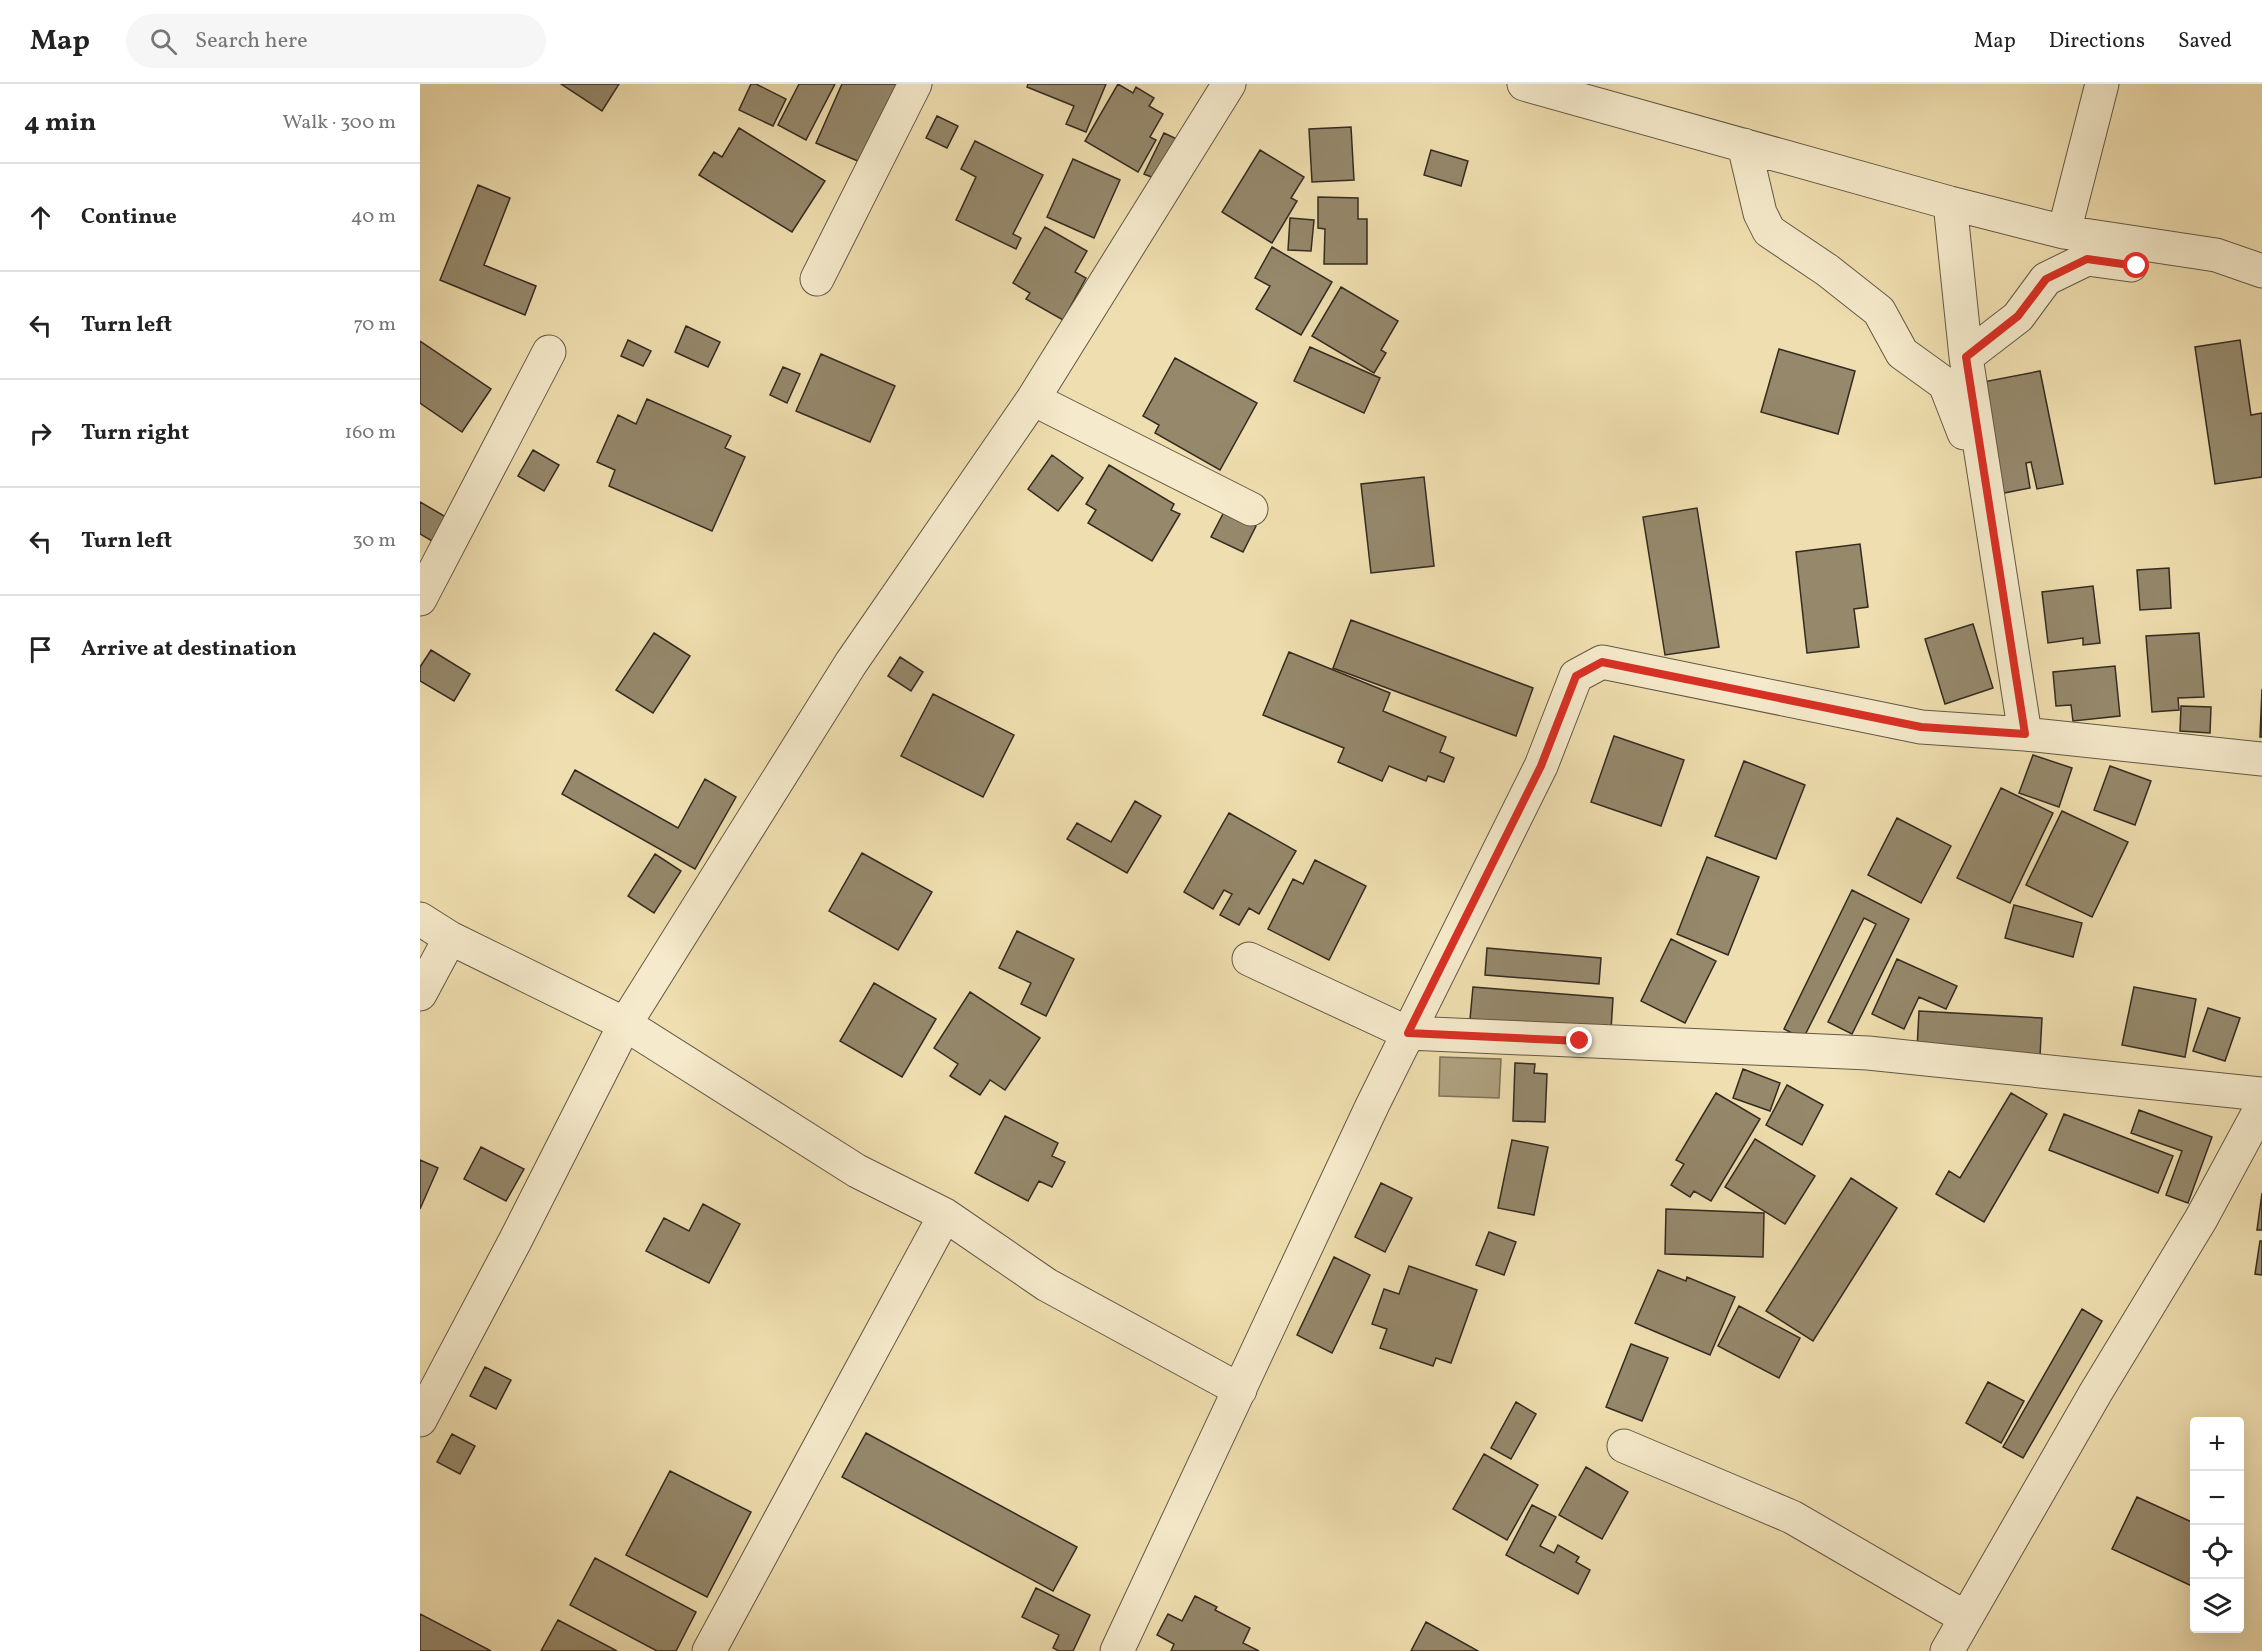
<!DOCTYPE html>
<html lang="en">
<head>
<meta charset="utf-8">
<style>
	:root { --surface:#fff; --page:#f6f6f6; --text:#222; --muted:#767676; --line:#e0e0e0 }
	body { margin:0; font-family:Vollkorn,serif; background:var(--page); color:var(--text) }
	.controls { position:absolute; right:18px; bottom:18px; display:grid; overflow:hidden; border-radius:6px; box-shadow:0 6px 24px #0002 }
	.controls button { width:54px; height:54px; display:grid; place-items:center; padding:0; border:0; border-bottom:2px solid var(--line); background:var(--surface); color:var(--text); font:30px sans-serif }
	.stop { position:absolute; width:18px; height:18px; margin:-14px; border:4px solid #d93025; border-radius:50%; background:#fff }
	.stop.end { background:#d93025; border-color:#fff; box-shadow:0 2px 6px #0008 }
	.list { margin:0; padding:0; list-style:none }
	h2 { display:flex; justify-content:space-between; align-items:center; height:78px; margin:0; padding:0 24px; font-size:26px }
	h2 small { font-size:20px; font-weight:400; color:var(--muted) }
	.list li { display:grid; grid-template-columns:39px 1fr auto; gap:18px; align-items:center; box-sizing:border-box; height:108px; padding:0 24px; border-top:2px solid var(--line) }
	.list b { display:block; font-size:22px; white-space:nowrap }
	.list em { font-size:20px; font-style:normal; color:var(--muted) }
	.icon { flex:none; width:33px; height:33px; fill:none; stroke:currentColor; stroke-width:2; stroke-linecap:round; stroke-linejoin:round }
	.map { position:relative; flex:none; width:1842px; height:1567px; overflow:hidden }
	header { display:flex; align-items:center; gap:36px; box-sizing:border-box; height:84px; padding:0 30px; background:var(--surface); border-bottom:2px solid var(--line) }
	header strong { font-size:28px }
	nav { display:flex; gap:33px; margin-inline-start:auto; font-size:21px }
	.search { width:420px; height:54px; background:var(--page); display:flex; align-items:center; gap:15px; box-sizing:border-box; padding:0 21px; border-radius:33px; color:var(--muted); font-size:22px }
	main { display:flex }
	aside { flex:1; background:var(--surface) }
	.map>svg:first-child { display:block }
</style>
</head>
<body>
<header>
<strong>Map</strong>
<div class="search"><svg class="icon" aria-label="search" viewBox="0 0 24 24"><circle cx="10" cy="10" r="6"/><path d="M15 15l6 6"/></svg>Search here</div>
<nav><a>Map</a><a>Directions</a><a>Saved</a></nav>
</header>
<main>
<aside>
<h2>4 min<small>Walk · 300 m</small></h2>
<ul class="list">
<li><svg class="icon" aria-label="ahead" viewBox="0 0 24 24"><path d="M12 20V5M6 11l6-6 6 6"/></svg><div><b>Continue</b></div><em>40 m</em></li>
<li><svg class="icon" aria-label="left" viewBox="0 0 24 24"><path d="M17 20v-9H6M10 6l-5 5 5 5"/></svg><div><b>Turn left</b></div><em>70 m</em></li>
<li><svg class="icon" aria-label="right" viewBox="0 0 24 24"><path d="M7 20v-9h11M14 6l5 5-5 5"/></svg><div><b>Turn right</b></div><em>160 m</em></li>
<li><svg class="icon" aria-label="left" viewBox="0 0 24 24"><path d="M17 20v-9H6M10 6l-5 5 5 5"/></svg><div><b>Turn left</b></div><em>30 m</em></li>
<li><svg class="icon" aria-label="arrive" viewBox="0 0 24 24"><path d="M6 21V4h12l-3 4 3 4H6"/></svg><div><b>Arrive at destination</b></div></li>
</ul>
</aside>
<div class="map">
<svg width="1842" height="1567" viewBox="0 0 1842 1567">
	<rect width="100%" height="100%" fill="#efdeaf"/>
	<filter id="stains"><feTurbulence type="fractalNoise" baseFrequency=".00333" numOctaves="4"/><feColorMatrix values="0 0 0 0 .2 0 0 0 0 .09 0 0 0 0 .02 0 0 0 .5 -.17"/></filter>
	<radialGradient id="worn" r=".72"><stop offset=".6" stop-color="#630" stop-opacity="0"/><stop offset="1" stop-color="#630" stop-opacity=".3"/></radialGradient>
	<path fill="#afa17f" stroke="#7e725a" stroke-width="1.5" d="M 1020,973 L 1081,975 L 1079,1014 L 1019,1012 Z"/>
	<path fill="#95886b" stroke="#342b22" stroke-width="1.5" d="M 141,0 L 199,0 L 182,27 Z
		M 331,0 L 336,0 L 366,15 L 353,42 L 319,26 Z
		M 379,0 L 415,0 L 386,56 L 358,41 Z
		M 422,0 L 478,0 L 440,78 L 396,59 Z
		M 608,0 L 686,0 L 666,48 L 646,40 L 654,22 L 607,3 Z
		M 698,0 L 713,9 L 716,3 L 734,14 L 729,22 L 743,30 L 730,53 L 736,56 L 718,88 L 665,57 Z
		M 517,32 L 538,42 L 527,64 L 506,54 Z
		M 931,43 L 934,96 L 892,98 L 889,45 Z
		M 319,44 L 405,97 L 372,148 L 279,91 L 294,68 L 302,73 Z
		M 744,49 L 759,56 L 739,96 L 724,90 Z
		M 555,57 L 623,91 L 593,150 L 601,154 L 596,165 L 536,136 L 556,93 L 541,85 Z
		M 840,66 L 884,93 L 871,114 L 877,117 L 852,159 L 802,128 Z
		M 1011,66 L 1048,77 L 1041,102 L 1004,91 Z
		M 653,75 L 700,96 L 674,154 L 627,133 Z
		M 58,101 L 90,114 L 64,181 L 116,202 L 105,231 L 20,196 Z
		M 898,113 L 938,114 L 938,135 L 947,135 L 947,180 L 904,180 L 905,145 L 898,144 Z
		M 870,134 L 894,136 L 891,167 L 868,166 Z
		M 625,143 L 667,167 L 655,188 L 666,194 L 643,236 L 606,215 L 610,209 L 593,199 Z
		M 852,163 L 912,198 L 881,251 L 836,225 L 850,202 L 835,194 Z
		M 921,203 L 978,237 L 961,266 L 966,269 L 954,289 L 892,252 Z
		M 266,242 L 300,258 L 288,283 L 255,268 Z
		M 208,256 L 231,267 L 223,282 L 201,272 Z
		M 1820,256 L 1831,331 L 1842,329 L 1842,393 L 1795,400 L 1775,263 Z
		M 0,257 L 71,305 L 42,348 L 0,319 Z
		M 890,263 L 960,294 L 944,329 L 874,297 Z
		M 1359,265 L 1435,287 L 1418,350 L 1341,328 Z
		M 401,270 L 475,302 L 450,358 L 376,327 Z
		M 755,274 L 837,319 L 800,386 L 735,349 L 739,341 L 723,332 Z
		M 363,283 L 380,290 L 367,319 L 350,311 Z
		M 1620,287 L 1643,400 L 1617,405 L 1611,378 L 1606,379 L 1610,404 L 1584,409 L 1563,298 Z
		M 227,315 L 311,352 L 305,364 L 325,373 L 292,447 L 189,402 L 195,386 L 177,378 L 198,331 L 216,340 Z
		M 113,366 L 139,381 L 124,407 L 98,392 Z
		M 632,371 L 663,394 L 638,427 L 608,405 Z
		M 689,381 L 754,420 L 751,426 L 760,430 L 732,477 L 668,439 L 676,426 L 666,420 Z
		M 1004,393 L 1014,482 L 951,489 L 941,400 Z
		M 0,418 L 26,433 L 12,457 L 0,450 Z
		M 1277,424 L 1299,563 L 1245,571 L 1223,433 Z
		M 805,426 L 836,442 L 823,468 L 791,453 Z
		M 1440,460 L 1448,523 L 1434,525 L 1439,563 L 1387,569 L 1376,468 Z
		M 1749,484 L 1751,524 L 1720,526 L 1717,486 Z
		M 1673,502 L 1680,559 L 1663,561 L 1663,554 L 1628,559 L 1622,508 Z
		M 931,536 L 1113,604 L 1096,652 L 913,584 Z
		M 1553,540 L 1573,604 L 1525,620 L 1505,555 Z
		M 234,549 L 270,572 L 233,629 L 196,606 Z
		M 1779,549 L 1784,613 L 1758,614 L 1759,626 L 1732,628 L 1726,552 Z
		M 11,566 L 50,590 L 34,617 L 0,597 L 0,583 Z
		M 869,568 L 970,609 L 963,627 L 1026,653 L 1020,668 L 1034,674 L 1024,698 L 1008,692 L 1006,697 L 969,682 L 962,697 L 918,678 L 924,664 L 843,631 Z
		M 480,573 L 503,588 L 491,607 L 468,592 Z
		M 1695,582 L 1700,632 L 1653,637 L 1651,621 L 1636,622 L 1633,588 Z
		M 1842,605 L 1842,653 L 1840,653 Z
		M 513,610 L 594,651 L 563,713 L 481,672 Z
		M 1761,622 L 1791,623 L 1790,649 L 1760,647 Z
		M 1194,652 L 1264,676 L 1241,742 L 1171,718 Z
		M 1613,671 L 1652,684 L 1639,723 L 1599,709 Z
		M 1324,677 L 1385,701 L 1356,775 L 1295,752 Z
		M 1690,682 L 1731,697 L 1715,741 L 1674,726 Z
		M 155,686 L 258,744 L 285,695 L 316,713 L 275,785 L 142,710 Z
		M 1581,704 L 1633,729 L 1590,819 L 1537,794 Z
		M 715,717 L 741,732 L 707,789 L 647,755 L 657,739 L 691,758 Z
		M 1642,727 L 1708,758 L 1672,833 L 1606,801 Z
		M 809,729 L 876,767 L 839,830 L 829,824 L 819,841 L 800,831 L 812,810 L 804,806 L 793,825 L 764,808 Z
		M 1477,734 L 1531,762 L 1501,819 L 1448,791 Z
		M 442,769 L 512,808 L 478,866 L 409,827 Z
		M 235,770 L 261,787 L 234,829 L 208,812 Z
		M 1287,773 L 1339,793 L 1308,871 L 1257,850 Z
		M 895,776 L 946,802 L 909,876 L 848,845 L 873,795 L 883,800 Z
		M 1432,806 L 1489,835 L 1432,950 L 1408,938 L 1456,840 L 1444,834 L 1383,955 L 1364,945 Z
		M 1594,821 L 1662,839 L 1653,873 L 1585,854 Z
		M 597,847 L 654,875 L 626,932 L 601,920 L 611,899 L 579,884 Z
		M 1251,855 L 1296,877 L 1265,939 L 1221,917 Z
		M 1067,864 L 1181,874 L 1179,900 L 1065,891 Z
		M 1477,875 L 1537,902 L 1526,925 L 1499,913 L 1484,945 L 1452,930 Z
		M 454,899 L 516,935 L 482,993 L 420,957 Z
		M 1053,903 L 1193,914 L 1191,946 L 1050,935 Z
		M 1714,903 L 1776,915 L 1765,973 L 1702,961 Z
		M 550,908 L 620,954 L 585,1006 L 570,996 L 560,1011 L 530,992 L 538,980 L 514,964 Z
		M 1788,924 L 1820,934 L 1805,977 L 1773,967 Z
		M 1499,927 L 1622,934 L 1620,972 L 1497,965 Z
		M 1095,979 L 1115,980 L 1114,989 L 1127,990 L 1125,1038 L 1093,1037 Z
		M 1323,985 L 1360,999 L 1350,1027 L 1313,1014 Z
		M 1367,1001 L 1403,1021 L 1382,1061 L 1346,1041 Z
		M 1296,1009 L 1340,1035 L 1291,1117 L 1274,1107 L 1270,1113 L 1251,1101 L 1264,1080 L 1256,1076 Z
		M 1591,1009 L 1627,1030 L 1564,1138 L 1516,1110 L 1529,1087 L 1540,1094 Z
		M 1719,1026 L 1792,1053 L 1768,1119 L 1746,1111 L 1762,1067 L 1711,1049 Z
		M 1644,1030 L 1753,1072 L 1738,1109 L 1629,1066 Z
		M 585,1032 L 638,1059 L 632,1072 L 645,1078 L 632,1103 L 619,1097 L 608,1117 L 555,1089 Z
		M 1335,1055 L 1395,1092 L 1365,1140 L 1305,1103 Z
		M 1092,1056 L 1128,1063 L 1114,1131 L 1078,1124 Z
		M 61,1063 L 104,1085 L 86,1117 L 44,1095 Z
		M 0,1076 L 18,1084 L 0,1125 Z
		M 1431,1094 L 1477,1124 L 1393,1257 L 1346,1227 Z
		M 961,1099 L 992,1114 L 965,1168 L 935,1153 Z
		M 1842,1109 L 1842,1146 L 1837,1146 Z
		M 283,1120 L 320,1140 L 289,1199 L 226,1167 L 244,1134 L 269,1147 Z
		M 1246,1125 L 1344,1129 L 1343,1173 L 1245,1170 Z
		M 1069,1148 L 1096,1158 L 1084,1191 L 1056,1181 Z
		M 1840,1157 L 1842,1157 L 1842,1191 L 1835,1190 Z
		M 914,1173 L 950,1191 L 912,1269 L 877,1251 Z
		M 989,1182 L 1057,1206 L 1031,1279 L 1016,1274 L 1013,1282 L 960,1264 L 967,1245 L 952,1240 L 964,1205 L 979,1210 Z
		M 1238,1186 L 1266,1197 L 1267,1193 L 1315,1213 L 1290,1271 L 1215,1239 Z
		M 1319,1222 L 1380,1254 L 1359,1294 L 1298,1262 Z
		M 1662,1225 L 1682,1237 L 1603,1374 L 1583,1363 Z
		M 1211,1260 L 1248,1274 L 1222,1337 L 1186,1323 Z
		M 65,1283 L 91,1296 L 76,1325 L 50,1312 Z
		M 1568,1298 L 1604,1317 L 1581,1359 L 1546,1339 Z
		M 1096,1318 L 1116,1330 L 1091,1375 L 1071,1364 Z
		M 446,1349 L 657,1463 L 633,1507 L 422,1393 Z
		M 32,1350 L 55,1362 L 40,1390 L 17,1378 Z
		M 1064,1370 L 1118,1401 L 1087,1456 L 1033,1425 Z
		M 1166,1383 L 1208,1408 L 1182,1455 L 1139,1431 Z
		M 250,1387 L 331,1428 L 287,1513 L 206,1471 Z
		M 1717,1413 L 1774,1439 L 1774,1503 L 1692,1465 Z
		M 1112,1421 L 1136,1433 L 1120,1462 L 1134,1469 L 1138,1461 L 1159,1473 L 1156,1478 L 1170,1486 L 1158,1510 L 1086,1471 Z
		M 175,1474 L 276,1528 L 256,1567 L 237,1567 L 150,1521 Z
		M 616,1504 L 670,1531 L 653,1567 L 639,1567 L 633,1564 L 639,1551 L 602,1533 Z
		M 775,1512 L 797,1523 L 795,1526 L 830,1544 L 823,1559 L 839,1567 L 751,1567 L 754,1560 L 737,1551 L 748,1530 L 762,1537 Z
		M 0,1530 L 71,1567 L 0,1567 Z
		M 138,1536 L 197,1567 L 121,1567 Z
		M 1006,1538 L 1058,1567 L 991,1567 Z"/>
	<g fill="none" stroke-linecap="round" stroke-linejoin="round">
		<defs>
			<path id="street" d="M 1104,0 L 1530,119 L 1644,148 L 1796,171 L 1842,187
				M 1324,61 L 1340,129 L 1349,147 L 1407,186 L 1459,227 L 1482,269 L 1525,300 L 1544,349
				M 1530,119 L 1546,273 L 1605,650
				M 1644,148 L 1682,0
				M 397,195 L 495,0
				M 1546,273 L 1598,233 L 1626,195 L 1667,175 L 1711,181
				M 613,315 L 831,425
				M 0,515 L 129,268
				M 0,835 L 30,854 L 205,940 L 437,1087 L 525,1131 L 627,1201 L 820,1306
				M 829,875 L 988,949 L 1448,969 L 1842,1010
				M 0,910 L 30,854
				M 0,1336 L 95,1157 L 205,940 L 431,579 L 613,315 L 809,0
				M 1204,1362 L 1372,1433 L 1546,1534
				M 289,1567 L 525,1131
				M 697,1567 L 952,1022 L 1121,682 L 1156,592 L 1182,578 L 1501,643 L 1605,650 L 1842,675
				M 1527,1567 L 1676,1308 L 1781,1135 L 1842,1022"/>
		</defs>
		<use href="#street" stroke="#635845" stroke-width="35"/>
		<use href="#street" stroke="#f5eacb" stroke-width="33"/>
	</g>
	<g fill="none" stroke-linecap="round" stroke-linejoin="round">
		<path stroke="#d93025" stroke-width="8" d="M 1160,957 L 988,949 L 1121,682 L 1156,592 L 1182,578 L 1501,643 L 1605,650 L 1546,273 L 1598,232 L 1626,195 L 1667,175 L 1717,182"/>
	</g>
	<rect width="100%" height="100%" filter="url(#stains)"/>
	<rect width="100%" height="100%" fill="url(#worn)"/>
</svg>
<div class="controls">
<button>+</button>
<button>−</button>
<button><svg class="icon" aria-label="locate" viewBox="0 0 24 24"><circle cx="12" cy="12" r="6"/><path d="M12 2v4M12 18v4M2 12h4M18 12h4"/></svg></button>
<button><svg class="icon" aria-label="layers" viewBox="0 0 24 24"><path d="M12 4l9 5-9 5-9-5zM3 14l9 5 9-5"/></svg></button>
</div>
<div class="stop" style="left:1717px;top:182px"></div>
<div class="stop end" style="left:1160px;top:957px"></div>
</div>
</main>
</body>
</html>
